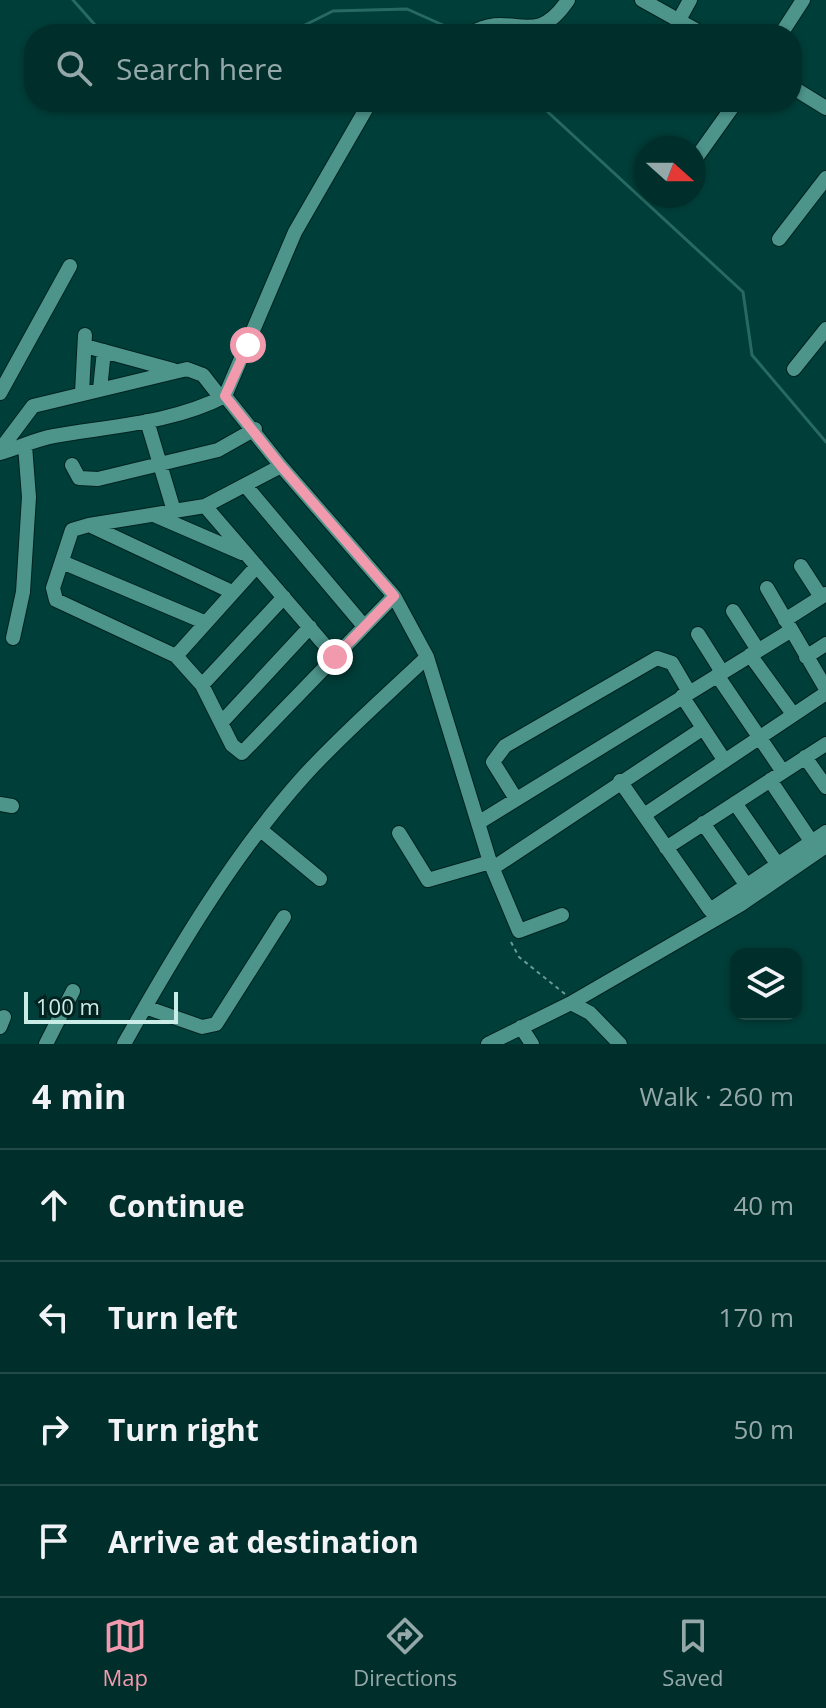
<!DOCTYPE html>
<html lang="en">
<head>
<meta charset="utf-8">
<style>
	:root { --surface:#002e2b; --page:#0a3633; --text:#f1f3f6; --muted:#95a8a9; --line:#224a47; --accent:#f29aad }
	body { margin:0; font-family:"Open Sans",sans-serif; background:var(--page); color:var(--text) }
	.controls { position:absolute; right:24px; bottom:24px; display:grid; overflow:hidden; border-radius:16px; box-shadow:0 2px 6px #0004 }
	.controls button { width:72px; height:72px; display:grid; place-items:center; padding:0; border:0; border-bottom:2px solid var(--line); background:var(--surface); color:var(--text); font:40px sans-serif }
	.compass { position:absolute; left:634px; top:136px; width:72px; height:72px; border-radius:50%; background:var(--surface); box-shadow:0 2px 6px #0004; rotate:111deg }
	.scale { position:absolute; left:24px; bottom:20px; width:154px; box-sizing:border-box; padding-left:8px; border:4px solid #c9ece7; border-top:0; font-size:22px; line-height:28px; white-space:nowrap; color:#c9ece7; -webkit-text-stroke:6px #04221f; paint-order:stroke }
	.stop { position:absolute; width:24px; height:24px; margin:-18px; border:6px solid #f29aad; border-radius:50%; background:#fff }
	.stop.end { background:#f29aad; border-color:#fff; box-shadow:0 2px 8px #0008 }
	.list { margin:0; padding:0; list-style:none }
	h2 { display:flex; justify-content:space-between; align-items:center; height:104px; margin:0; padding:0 32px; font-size:34px }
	h2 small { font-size:26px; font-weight:400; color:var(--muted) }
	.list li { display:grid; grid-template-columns:52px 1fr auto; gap:24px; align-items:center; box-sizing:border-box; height:112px; padding:0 32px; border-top:2px solid var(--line) }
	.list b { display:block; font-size:30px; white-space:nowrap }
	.list em { font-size:26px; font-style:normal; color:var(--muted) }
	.icon { flex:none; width:44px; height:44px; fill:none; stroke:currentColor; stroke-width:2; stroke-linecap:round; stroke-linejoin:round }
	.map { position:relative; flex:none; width:826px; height:1044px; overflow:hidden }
	.search { position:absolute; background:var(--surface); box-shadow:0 2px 6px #0004; left:24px; right:24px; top:24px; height:88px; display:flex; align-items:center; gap:20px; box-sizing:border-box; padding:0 28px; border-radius:32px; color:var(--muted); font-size:30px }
	.sheet { height:552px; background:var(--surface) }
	nav { display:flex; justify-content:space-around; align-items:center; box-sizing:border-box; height:112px; border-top:2px solid var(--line); background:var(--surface); font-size:22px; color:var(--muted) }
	nav a { display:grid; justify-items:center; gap:4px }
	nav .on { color:var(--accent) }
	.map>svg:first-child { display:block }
</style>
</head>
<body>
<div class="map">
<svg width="826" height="1044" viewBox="0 0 826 1044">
	<rect width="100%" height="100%" fill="#003e39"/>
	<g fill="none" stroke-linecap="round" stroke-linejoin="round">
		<path stroke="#266a63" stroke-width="3" d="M 73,0 L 103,34
			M 287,34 L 333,11 L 407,9 L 463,34
			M 537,102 L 743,292 L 752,355 L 826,442"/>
		<defs>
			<path id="minor" d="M 642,0 L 703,34
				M 679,20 L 690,0
				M 470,34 C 513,8 533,52 568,0
				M 781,34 L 803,0
				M 792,87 L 826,108
				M 694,161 L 736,102
				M 779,239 L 826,178
				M 85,346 L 173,370
				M 794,369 L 826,329
				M 100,389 L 104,351
				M 0,393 L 70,266
				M 82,393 L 85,335
				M 225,396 L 281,466 L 394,596 L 242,753 L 232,745 L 202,685 L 176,656 L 257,566
				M 147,421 L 174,511 L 205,506 L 281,466
				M 0,450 L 33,406 L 187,369 L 203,375 L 221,398
				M 0,453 C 18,448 36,439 54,436 C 111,426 173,423 225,396 L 295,232 L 370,102
				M 72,465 L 79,478 L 98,479 L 218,450 L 255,429
				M 245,485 L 363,625
				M 205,506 L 335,657
				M 154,515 L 242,553
				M 89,525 L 163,513
				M 62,562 L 204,622
				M 801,566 L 821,597
				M 767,588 L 826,689
				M 394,596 L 427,657 L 490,862 L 519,931 L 562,915
				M 733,611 L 758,650
				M 785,620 L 826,594
				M 698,634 L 722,672
				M 13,638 L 23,592 L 29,497 L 25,446
				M 750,655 L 793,714
				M 176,656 L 56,600 L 53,588 L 72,530 L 89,525 L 232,592
				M 806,657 L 826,644
				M 717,675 L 783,772
				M 202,685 L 284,597
				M 682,696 L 725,761
				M 221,723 L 310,627
				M 805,757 L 826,787
				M 770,780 L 811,841
				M 620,781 L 710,910 L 826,832
				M 516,799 L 493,762 L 505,746 L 657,658 L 672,663 L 689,692
				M 735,803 L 778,865
				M 0,804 L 12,806
				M 644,815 L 826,693
				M 478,823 L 790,631
				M 703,823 L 747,886
				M 262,831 L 320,879
				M 399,833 L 428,880 L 490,862
				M 666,848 L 826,744
				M 493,868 L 702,729
				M 571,1003 L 740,905 L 826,846
				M 145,1007 L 202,1027 L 216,1024 L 284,917
				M 0,1027 L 4,1017
				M 521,1027 L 532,1044
				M 46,1044 L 73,991
				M 124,1044 C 176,952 233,855 304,776 C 342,734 386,696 427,657
				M 488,1044 L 571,1003 L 590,1013 L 620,1044"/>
		</defs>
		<use href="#minor" stroke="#00231f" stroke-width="16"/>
		<path stroke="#6a9a95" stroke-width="2" stroke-dasharray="4 4" stroke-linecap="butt" d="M 511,942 L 519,957 L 565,994"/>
		<use href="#minor" stroke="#4d948b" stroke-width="14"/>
	</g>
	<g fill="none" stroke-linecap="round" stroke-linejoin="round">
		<path stroke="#f29aad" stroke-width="10" d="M 248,345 L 225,396 L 281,466 L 394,596 L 335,657"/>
	</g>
</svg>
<div class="controls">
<button><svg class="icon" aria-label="layers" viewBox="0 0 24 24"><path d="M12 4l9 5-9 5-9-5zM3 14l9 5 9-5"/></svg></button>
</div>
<svg class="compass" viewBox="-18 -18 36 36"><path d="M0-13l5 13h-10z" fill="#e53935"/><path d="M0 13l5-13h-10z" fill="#95a8a9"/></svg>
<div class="scale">100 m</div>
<div class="stop" style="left:248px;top:345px"></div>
<div class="stop end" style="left:335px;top:657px"></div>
<div class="search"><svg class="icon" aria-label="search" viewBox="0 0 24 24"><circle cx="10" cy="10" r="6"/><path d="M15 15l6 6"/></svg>Search here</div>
</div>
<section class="sheet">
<h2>4 min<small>Walk · 260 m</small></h2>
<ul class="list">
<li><svg class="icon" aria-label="ahead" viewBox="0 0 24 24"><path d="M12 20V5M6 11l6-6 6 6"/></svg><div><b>Continue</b></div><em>40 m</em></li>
<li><svg class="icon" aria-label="left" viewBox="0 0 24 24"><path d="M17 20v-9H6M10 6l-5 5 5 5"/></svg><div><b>Turn left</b></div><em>170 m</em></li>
<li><svg class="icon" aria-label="right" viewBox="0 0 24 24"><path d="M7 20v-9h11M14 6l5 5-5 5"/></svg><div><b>Turn right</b></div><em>50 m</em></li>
<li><svg class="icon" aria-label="arrive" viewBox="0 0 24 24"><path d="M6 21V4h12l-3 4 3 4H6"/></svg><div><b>Arrive at destination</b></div></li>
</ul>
</section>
<nav>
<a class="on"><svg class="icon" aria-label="map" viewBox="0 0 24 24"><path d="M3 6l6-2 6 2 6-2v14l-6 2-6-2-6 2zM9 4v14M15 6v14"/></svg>Map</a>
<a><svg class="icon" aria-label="directions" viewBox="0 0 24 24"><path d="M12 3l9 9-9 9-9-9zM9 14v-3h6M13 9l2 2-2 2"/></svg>Directions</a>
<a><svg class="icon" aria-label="saved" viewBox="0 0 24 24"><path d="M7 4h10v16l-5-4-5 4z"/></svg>Saved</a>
</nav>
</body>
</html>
